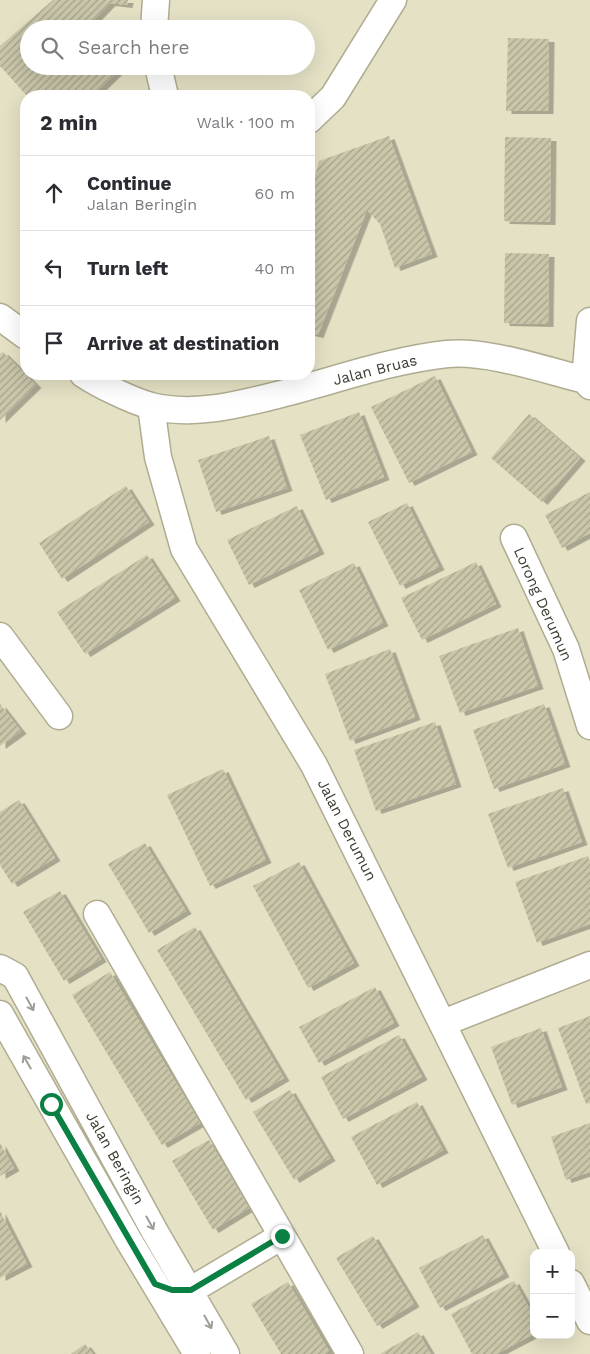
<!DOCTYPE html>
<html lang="en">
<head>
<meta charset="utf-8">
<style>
	:root { --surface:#fff; --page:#f2f2f3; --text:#2b2b33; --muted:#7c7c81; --line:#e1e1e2 }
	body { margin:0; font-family:"Work Sans",sans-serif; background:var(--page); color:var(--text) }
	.controls { position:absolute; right:15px; bottom:15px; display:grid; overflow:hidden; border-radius:10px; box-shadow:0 5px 20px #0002 }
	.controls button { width:45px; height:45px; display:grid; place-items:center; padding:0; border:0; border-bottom:1px solid var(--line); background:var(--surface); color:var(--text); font:25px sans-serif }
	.stop { position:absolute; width:15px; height:15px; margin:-11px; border:4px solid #0b8043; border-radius:50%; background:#fff }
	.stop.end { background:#0b8043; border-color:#fff; box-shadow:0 1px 5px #0008 }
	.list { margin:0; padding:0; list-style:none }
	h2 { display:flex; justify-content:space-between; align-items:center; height:65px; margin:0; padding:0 20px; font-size:21px }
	h2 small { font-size:16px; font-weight:400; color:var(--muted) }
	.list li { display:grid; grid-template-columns:32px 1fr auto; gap:15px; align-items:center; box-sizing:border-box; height:75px; padding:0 20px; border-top:1px solid var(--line) }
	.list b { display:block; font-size:19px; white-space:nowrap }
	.list p { margin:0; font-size:16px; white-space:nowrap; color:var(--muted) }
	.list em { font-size:16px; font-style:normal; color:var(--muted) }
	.icon { flex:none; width:28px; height:28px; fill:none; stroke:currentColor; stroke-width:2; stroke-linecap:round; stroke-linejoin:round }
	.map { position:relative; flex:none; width:590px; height:1354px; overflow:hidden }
	.search { position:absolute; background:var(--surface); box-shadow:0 5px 20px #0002; left:20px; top:20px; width:295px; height:55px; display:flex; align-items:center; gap:12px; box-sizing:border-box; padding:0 18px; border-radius:28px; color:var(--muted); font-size:19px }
	.panel { position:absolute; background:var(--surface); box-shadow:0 5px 20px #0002; left:20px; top:90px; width:295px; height:290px; border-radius:20px }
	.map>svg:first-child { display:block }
</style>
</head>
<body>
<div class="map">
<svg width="590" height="1354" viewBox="0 0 590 1354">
	<defs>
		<pattern id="building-hatch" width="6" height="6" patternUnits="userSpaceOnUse" patternTransform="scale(1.25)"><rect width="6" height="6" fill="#cac6aa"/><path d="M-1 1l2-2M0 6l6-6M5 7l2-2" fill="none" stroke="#a5a28b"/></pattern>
		<filter id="shadow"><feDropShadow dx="5.5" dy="3" stdDeviation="0" flood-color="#0004"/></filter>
	</defs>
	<rect width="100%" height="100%" fill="#e5e1c5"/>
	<path fill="url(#building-hatch)" filter="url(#shadow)" d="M 53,0 L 128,0 L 127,5 L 110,3 L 85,29 L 29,29 L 29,66 L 123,66 L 92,96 L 27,96 L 0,66 L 0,46 Z
		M 508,38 L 549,39 L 548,111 L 506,111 Z
		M 389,136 L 432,254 L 395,268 L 380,224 L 367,210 L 318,335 L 309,333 L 309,198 L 319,161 Z
		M 505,137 L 551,138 L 550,222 L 504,221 Z
		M 505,253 L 549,254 L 548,324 L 504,323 Z
		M 3,352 L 36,385 L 0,420 L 0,354 Z
		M 435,376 L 472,452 L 409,483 L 371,407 Z
		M 359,412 L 384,477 L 326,500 L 300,435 Z
		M 529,414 L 580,458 L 542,502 L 491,458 Z
		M 269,436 L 287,488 L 216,512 L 198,460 Z
		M 126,486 L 149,522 L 62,579 L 39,543 Z
		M 590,492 L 590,533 L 562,548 L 545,515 Z
		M 407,503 L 439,567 L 400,586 L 368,522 Z
		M 297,506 L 319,551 L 249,585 L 227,540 Z
		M 147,555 L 175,598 L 85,654 L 57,612 Z
		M 476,562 L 496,604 L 422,640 L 401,598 Z
		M 354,563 L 383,623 L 328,650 L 299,590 Z
		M 518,628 L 538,686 L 460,713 L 439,656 Z
		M 390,649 L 415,717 L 350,741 L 325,674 Z
		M 0,704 L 21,731 L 0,746 Z
		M 544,704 L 565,764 L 494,789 L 473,730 Z
		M 435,722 L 456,784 L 376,811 L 354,750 Z
		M 223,769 L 266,860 L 210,886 L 167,795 Z
		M 563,788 L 582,842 L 508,868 L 488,814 Z
		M 19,800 L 55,858 L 12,884 L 0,865 L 0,812 Z
		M 145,843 L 186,911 L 149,933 L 108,864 Z
		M 588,856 L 590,862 L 590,924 L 537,943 L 515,882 Z
		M 299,862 L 354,963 L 308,988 L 253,886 Z
		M 60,891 L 101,959 L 64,981 L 23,912 Z
		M 195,927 L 284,1078 L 246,1100 L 157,950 Z
		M 110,972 L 200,1123 L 162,1145 L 72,995 Z
		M 375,987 L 394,1023 L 319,1063 L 299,1027 Z
		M 590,1016 L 590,1103 L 586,1104 L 558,1028 Z
		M 541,1028 L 562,1087 L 512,1105 L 491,1047 Z
		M 399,1035 L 422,1077 L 343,1119 L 321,1077 Z
		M 290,1090 L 330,1158 L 294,1180 L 253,1112 Z
		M 417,1102 L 443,1150 L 377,1185 L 351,1137 Z
		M 590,1123 L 590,1172 L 566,1180 L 551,1137 Z
		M 209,1140 L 249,1208 L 213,1230 L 172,1161 Z
		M 0,1143 L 14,1168 L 0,1176 Z
		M 0,1211 L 27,1264 L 0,1278 Z
		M 483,1235 L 504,1274 L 440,1308 L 419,1268 Z
		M 373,1236 L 414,1304 L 377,1326 L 336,1258 Z
		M 514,1281 L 534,1317 L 534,1334 L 496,1354 L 472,1354 L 451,1314 Z
		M 288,1282 L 329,1351 L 324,1354 L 281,1354 L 251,1304 Z
		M 418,1332 L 431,1354 L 380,1354 Z
		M 85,1344 L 93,1354 L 71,1354 Z"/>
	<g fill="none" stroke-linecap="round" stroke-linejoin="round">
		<defs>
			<path id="minor" d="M 154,29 L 156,0
				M 158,66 L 165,96
				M 309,120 L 333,97 L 393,0
				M 0,317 L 26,336
				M 590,321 L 585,380 L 590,386
				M 83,374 C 100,385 130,400 151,406 C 196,417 242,404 285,393 C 339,379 392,360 447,354 C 487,350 545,370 585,380
				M 151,406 L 158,457 L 184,549 L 314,765 L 556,1253
				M 514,538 L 566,649 L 590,726
				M 0,636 L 59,716
				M 97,914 L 350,1354
				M 0,968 L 15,976 L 155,1232 L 226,1354
				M 0,1014 L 129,1241 L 197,1354
				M 443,1023 L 590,965
				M 571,1283 L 590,1321
				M 181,1303 L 191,1290 L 282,1236"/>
		</defs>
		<use href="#minor" stroke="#b0ac91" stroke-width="29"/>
		<use href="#minor" stroke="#fff" stroke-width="26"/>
	</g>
	<defs><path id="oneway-shaft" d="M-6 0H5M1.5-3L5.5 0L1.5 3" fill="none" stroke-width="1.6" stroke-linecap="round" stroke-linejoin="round" transform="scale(1.25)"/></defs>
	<g stroke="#9e9d98">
		<use href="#oneway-shaft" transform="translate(30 1004) rotate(61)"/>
		<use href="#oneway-shaft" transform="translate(27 1062) rotate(-120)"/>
		<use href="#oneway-shaft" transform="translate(150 1223) rotate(61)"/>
		<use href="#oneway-shaft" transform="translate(208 1322) rotate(61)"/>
	</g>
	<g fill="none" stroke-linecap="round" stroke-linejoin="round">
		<path stroke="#0b8043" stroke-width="6" d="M 51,1104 L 155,1284 L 172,1290 L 191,1290 L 282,1236"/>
	</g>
	<g text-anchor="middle" stroke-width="4" stroke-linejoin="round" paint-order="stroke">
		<g font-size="15" fill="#3d3b30" stroke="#fff">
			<text transform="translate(375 370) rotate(-14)" y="5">Jalan Bruas</text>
			<text transform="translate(543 604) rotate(66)" y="5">Lorong Derumun</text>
			<text transform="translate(347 830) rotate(63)" y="5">Jalan Derumun</text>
			<text transform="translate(115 1158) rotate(61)" y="5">Jalan Beringin</text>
		</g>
	</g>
</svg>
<div class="controls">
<button>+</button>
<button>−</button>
</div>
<div class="stop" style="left:51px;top:1104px"></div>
<div class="stop end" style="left:282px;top:1236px"></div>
<div class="search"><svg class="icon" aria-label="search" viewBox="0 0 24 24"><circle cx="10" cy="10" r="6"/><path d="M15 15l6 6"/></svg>Search here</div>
<section class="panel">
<h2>2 min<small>Walk · 100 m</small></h2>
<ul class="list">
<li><svg class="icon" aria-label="ahead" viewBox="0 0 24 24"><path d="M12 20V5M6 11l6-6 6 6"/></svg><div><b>Continue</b><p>Jalan Beringin</p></div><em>60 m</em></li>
<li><svg class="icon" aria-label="left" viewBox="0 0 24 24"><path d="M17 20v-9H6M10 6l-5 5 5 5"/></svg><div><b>Turn left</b></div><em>40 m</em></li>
<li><svg class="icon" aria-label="arrive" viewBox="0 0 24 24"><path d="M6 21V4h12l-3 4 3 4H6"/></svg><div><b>Arrive at destination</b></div></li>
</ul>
</section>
</div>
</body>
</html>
